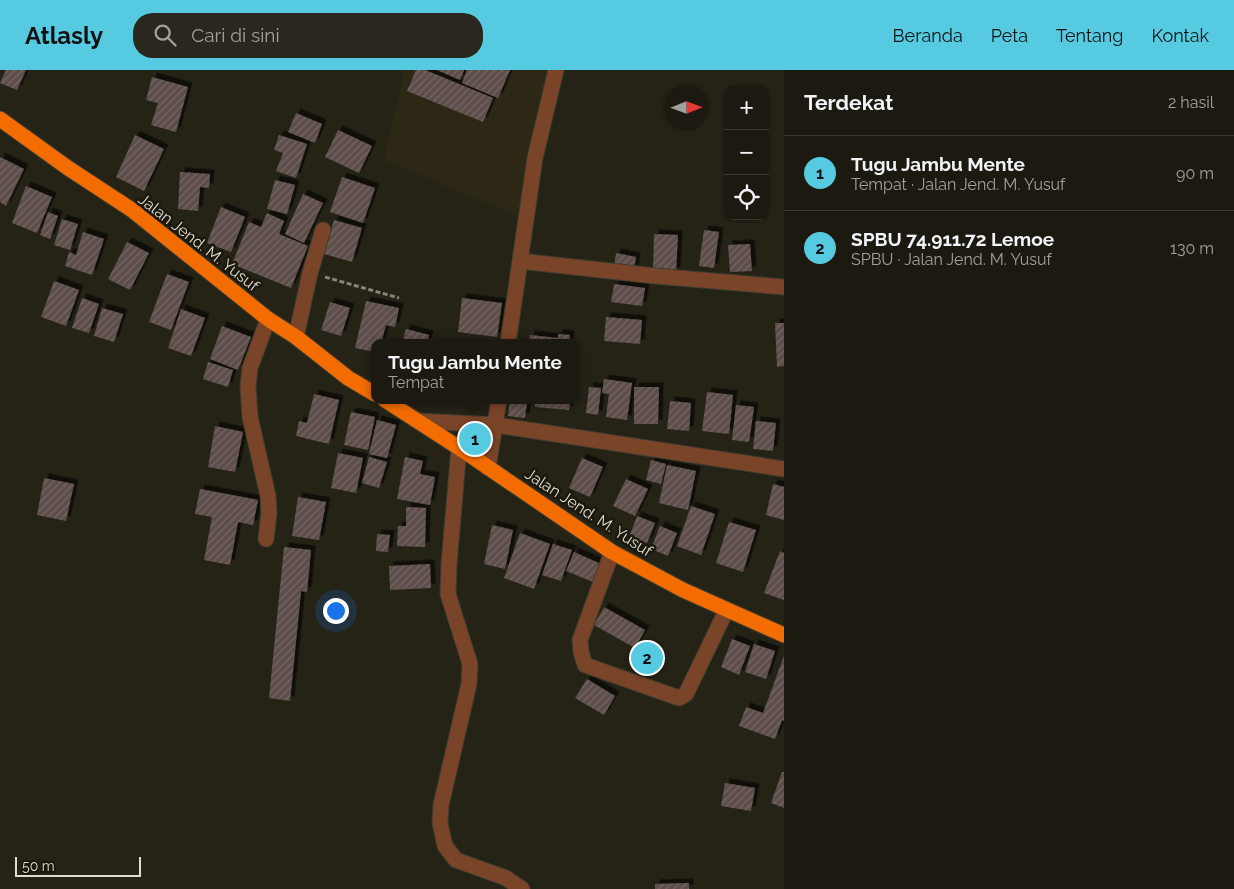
<!DOCTYPE html>
<html lang="id">
<head>
<meta charset="utf-8">
<style>
	:root { --surface:#1c1a10; --page:#29271e; --text:#f1f3f6; --muted:#a0a19f; --line:#3a3830; --accent:#55cae0 }
	body { margin:0; font-family:Raleway,sans-serif; background:var(--page); color:var(--text) }
	.controls { position:absolute; right:15px; top:15px; display:grid; overflow:hidden; border-radius:10px; box-shadow:0 1px 4px #0004 }
	.controls button { width:45px; height:45px; display:grid; place-items:center; padding:0; border:0; border-bottom:1px solid var(--line); background:var(--surface); color:var(--text); font:25px sans-serif }
	.compass { position:absolute; left:664px; top:15px; width:45px; height:45px; border-radius:50%; background:var(--surface); box-shadow:0 1px 4px #0004; rotate:89deg }
	.scale { position:absolute; left:15px; bottom:12px; width:126px; box-sizing:border-box; padding-left:5px; border:2px solid #dedcd4; border-top:0; font-size:14px; line-height:18px; white-space:nowrap; color:#dedcd4; -webkit-text-stroke:4px #1c180d; paint-order:stroke }
	.you { position:absolute; left:335px; top:540px; width:18px; height:18px; margin:-12px; border:4px solid #fff; border-radius:50%; background:#1a73e8; box-shadow:0 0 0 8px #1a73e833 }
	.badge { display:grid; place-items:center; width:32px; height:32px; border-radius:50%; background:var(--accent); color:#111; font-size:16px; font-weight:700 }
	.pin { position:absolute; translate:-50% -50%; border:2px solid #fff; box-shadow:0 1px 5px #0006 }
	.popup { position:absolute; left:371px; top:269px; width:208px; height:65px; box-sizing:border-box; display:grid; place-content:center; border-radius:10px; background:var(--surface); filter:drop-shadow(0 1px 4px #0005); font-size:16px; white-space:nowrap; color:var(--muted) }
	.popup b { font-size:19px; color:var(--text) }
	.popup::after { content:''; position:absolute; left:50%; top:100%; margin-left:-10px; border:10px solid transparent; border-top-color:var(--surface) }
	.list { margin:0; padding:0; list-style:none }
	h2 { display:flex; justify-content:space-between; align-items:center; height:65px; margin:0; padding:0 20px; font-size:21px }
	h2 small { font-size:16px; font-weight:400; color:var(--muted) }
	.list li { display:grid; grid-template-columns:32px 1fr auto; gap:15px; align-items:center; box-sizing:border-box; height:75px; padding:0 20px; border-top:1px solid var(--line) }
	.list b { display:block; font-size:19px; white-space:nowrap }
	.list p { margin:0; font-size:16px; white-space:nowrap; color:var(--muted) }
	.list em { font-size:16px; font-style:normal; color:var(--muted) }
	.icon { flex:none; width:28px; height:28px; fill:none; stroke:currentColor; stroke-width:2; stroke-linecap:round; stroke-linejoin:round }
	.map { position:relative; flex:none; width:784px; height:819px; overflow:hidden }
	header { display:flex; align-items:center; gap:30px; box-sizing:border-box; height:70px; padding:0 25px; background:var(--accent); color:#111 }
	header strong { font-size:24px }
	nav { display:flex; gap:28px; margin-inline-start:auto; font-size:18px }
	.search { width:350px; height:45px; background:var(--page); display:flex; align-items:center; gap:12px; box-sizing:border-box; padding:0 18px; border-radius:20px; color:var(--muted); font-size:19px }
	main { display:flex }
	aside { flex:1; background:var(--surface) }
	.map>svg:first-child { display:block }
</style>
</head>
<body>
<header>
<strong>Atlasly</strong>
<div class="search"><svg class="icon" aria-label="search" viewBox="0 0 24 24"><circle cx="10" cy="10" r="6"/><path d="M15 15l6 6"/></svg>Cari di sini</div>
<nav><a>Beranda</a><a>Peta</a><a>Tentang</a><a>Kontak</a></nav>
</header>
<main>
<div class="map">
<svg width="784" height="819" viewBox="0 0 784 819">
	<defs>
		<pattern id="building-hatch" width="6" height="6" patternUnits="userSpaceOnUse" patternTransform="scale(1.25)"><rect width="6" height="6" fill="#5d4e4b"/><path d="M-1 1l2-2M0 6l6-6M5 7l2-2" fill="none" stroke="#746764"/></pattern>
		<filter id="shadow"><feDropShadow dx="4.5" dy="-4.5" stdDeviation="0" flood-color="#0009"/></filter>
	</defs>
	<rect width="100%" height="100%" fill="#252216"/>
	<path fill="#2d2715" d="M 404,0 L 549,0 L 517,146 L 384,90 Z"/>
	<path fill="url(#building-hatch)" filter="url(#shadow)" d="M 6,0 L 26,0 L 17,20 L 0,13 Z
		M 416,0 L 425,0 L 493,28 L 483,52 L 407,21 Z
		M 437,0 L 464,0 L 460,10 Z
		M 467,0 L 510,0 L 498,28 L 462,13 Z
		M 152,7 L 188,17 L 176,62 L 151,55 L 158,33 L 146,30 Z
		M 296,43 L 322,54 L 315,73 L 288,62 Z
		M 338,60 L 372,76 L 359,103 L 325,87 Z
		M 135,65 L 164,79 L 144,121 L 116,107 Z
		M 279,65 L 307,74 L 296,108 L 276,101 L 283,83 L 274,80 Z
		M 0,87 L 24,99 L 6,136 L 0,132 Z
		M 180,102 L 210,104 L 209,118 L 200,117 L 198,141 L 178,139 Z
		M 342,107 L 375,118 L 363,153 L 330,142 Z
		M 275,110 L 295,115 L 287,144 L 267,139 Z
		M 26,116 L 52,127 L 37,163 L 12,153 Z
		M 303,124 L 323,133 L 304,173 L 285,164 Z
		M 221,137 L 245,147 L 231,182 L 207,173 Z
		M 48,142 L 58,146 L 50,169 L 40,165 Z
		M 267,143 L 284,151 L 279,164 L 308,176 L 291,218 L 232,194 L 249,152 L 261,157 Z
		M 62,149 L 78,154 L 70,180 L 54,175 Z
		M 334,150 L 362,158 L 352,192 L 324,184 Z
		M 704,160 L 719,162 L 714,198 L 699,196 Z
		M 83,162 L 104,169 L 92,205 L 65,196 L 69,182 L 76,185 Z
		M 654,164 L 678,165 L 676,202 L 653,201 Z
		M 127,172 L 149,183 L 130,220 L 108,209 Z
		M 750,174 L 752,201 L 730,202 L 728,175 Z
		M 616,183 L 636,187 L 634,200 L 614,197 Z
		M 167,204 L 189,212 L 171,260 L 149,252 Z
		M 54,211 L 79,220 L 66,256 L 41,247 Z
		M 614,214 L 645,218 L 642,236 L 611,232 Z
		M 82,228 L 99,234 L 89,263 L 72,258 Z
		M 462,228 L 502,233 L 497,267 L 458,262 Z
		M 366,231 L 399,238 L 395,257 L 386,255 L 381,273 L 375,273 L 375,282 L 355,278 Z
		M 330,232 L 350,238 L 341,266 L 321,260 Z
		M 102,238 L 123,244 L 114,272 L 94,266 Z
		M 181,239 L 205,248 L 191,286 L 168,278 Z
		M 606,247 L 642,250 L 640,274 L 604,271 Z
		M 775,253 L 784,253 L 784,296 L 777,297 Z
		M 222,256 L 251,267 L 238,300 L 210,289 Z
		M 406,259 L 429,265 L 427,273 L 402,273 Z
		M 558,264 L 570,265 L 569,273 L 529,273 L 530,265 L 558,268 Z
		M 208,292 L 233,300 L 228,317 L 203,309 Z
		M 604,309 L 632,313 L 627,350 L 606,347 L 609,324 L 602,323 Z
		M 589,317 L 601,318 L 598,345 L 586,343 Z
		M 634,317 L 659,317 L 658,354 L 634,354 Z
		M 707,322 L 733,325 L 729,364 L 702,361 Z
		M 314,324 L 339,330 L 329,374 L 296,366 L 299,351 L 307,353 Z
		M 510,330 L 527,332 L 525,348 L 508,346 Z
		M 535,330 L 570,330 L 569,340 L 535,337 Z
		M 670,331 L 691,333 L 689,361 L 667,359 Z
		M 736,335 L 754,337 L 749,372 L 732,370 Z
		M 351,342 L 375,347 L 368,380 L 344,375 Z
		M 377,350 L 396,355 L 387,388 L 369,384 Z
		M 756,351 L 776,353 L 773,381 L 753,379 Z
		M 215,356 L 243,362 L 235,402 L 208,397 Z
		M 338,383 L 363,388 L 356,423 L 331,418 Z
		M 369,387 L 387,392 L 379,418 L 362,413 Z
		M 405,387 L 423,391 L 420,404 L 435,407 L 430,435 L 397,429 Z
		M 582,388 L 603,397 L 590,427 L 569,418 Z
		M 651,390 L 666,394 L 661,414 L 646,410 Z
		M 667,395 L 696,401 L 688,440 L 659,433 Z
		M 44,408 L 74,414 L 66,451 L 37,445 Z
		M 626,409 L 648,419 L 635,446 L 613,436 Z
		M 773,414 L 784,417 L 784,450 L 766,445 Z
		M 200,419 L 258,430 L 253,455 L 238,452 L 230,495 L 204,490 L 212,447 L 195,444 Z
		M 298,427 L 326,432 L 319,470 L 292,466 Z
		M 691,436 L 715,444 L 701,485 L 677,476 Z
		M 406,437 L 426,438 L 425,477 L 397,476 L 398,456 L 406,456 Z
		M 637,446 L 655,453 L 647,473 L 629,467 Z
		M 729,452 L 756,460 L 743,502 L 716,493 Z
		M 492,455 L 513,460 L 505,499 L 484,494 Z
		M 660,456 L 677,463 L 668,486 L 651,479 Z
		M 520,463 L 550,474 L 534,519 L 504,508 Z
		M 377,464 L 390,465 L 388,482 L 376,481 Z
		M 553,474 L 572,480 L 561,511 L 542,505 Z
		M 284,477 L 311,480 L 307,522 L 301,521 L 290,631 L 269,628 Z
		M 780,481 L 784,483 L 784,530 L 764,523 Z
		M 574,482 L 601,494 L 593,512 L 566,501 Z
		M 430,494 L 431,518 L 390,520 L 389,496 Z
		M 604,537 L 645,560 L 635,578 L 594,555 Z
		M 732,569 L 750,576 L 739,605 L 721,597 Z
		M 754,574 L 775,581 L 766,609 L 745,602 Z
		M 784,586 L 784,651 L 782,650 L 775,669 L 739,656 L 746,637 L 763,643 Z
		M 587,609 L 615,626 L 604,645 L 575,628 Z
		M 782,702 L 784,702 L 784,738 L 771,733 Z
		M 725,713 L 755,718 L 751,741 L 721,736 Z
		M 689,813 L 689,819 L 655,819 L 655,814 Z"/>
	<g fill="none" stroke-linecap="round" stroke-linejoin="round">
		<defs>
			<path id="minor" d="M 520,191 L 655,206 L 784,217
				M 296,267 L 310,203 L 323,160
				M 508,273 L 535,88 L 556,0
				M 419,351 L 496,355 L 784,399
				M 459,378 L 449,494 L 448,524 L 470,594 L 469,614 L 441,735 L 440,753 L 445,776 L 456,790 L 506,808 L 522,819
				M 488,398 L 499,330
				M 266,469 L 269,443 L 268,426 L 250,347 L 248,316 L 250,298 L 268,249
				M 612,482 L 580,570 L 581,582 L 585,595 L 679,628 L 686,624 L 726,541"/>
			<path id="highway" d="M 0,49 L 68,98 L 132,140 L 268,249 L 296,267 L 348,308 L 375,324
				M 385,330 L 467,383 L 612,482 L 683,520 L 784,565"/>
		</defs>
		<use href="#minor" stroke="#3f3c31" stroke-width="17"/>
		<use href="#highway" stroke="#3f3c31" stroke-width="17"/>
		<path stroke="#86847a" stroke-width="3" stroke-dasharray="5 2.5" stroke-linecap="butt" d="M 325,207 L 399,228"/>
		<use href="#minor" stroke="#7a4428" stroke-width="15"/>
		<use href="#highway" stroke="#f36c00" stroke-width="15"/>
	</g>
	<g text-anchor="middle" stroke-width="5" stroke-linejoin="round" paint-order="stroke">
		<g font-size="16" fill="#dedcd4" stroke="#1c180d">
			<text transform="translate(199 172) rotate(38)" y="6">Jalan Jend. M. Yusuf</text>
			<text transform="translate(589 442) rotate(33)" y="6">Jalan Jend. M. Yusuf</text>
		</g>
	</g>
</svg>
<div class="controls">
<button>+</button>
<button>−</button>
<button><svg class="icon" aria-label="locate" viewBox="0 0 24 24"><circle cx="12" cy="12" r="6"/><path d="M12 2v4M12 18v4M2 12h4M18 12h4"/></svg></button>
</div>
<svg class="compass" viewBox="-18 -18 36 36"><path d="M0-13l5 13h-10z" fill="#e53935"/><path d="M0 13l5-13h-10z" fill="#a0a19f"/></svg>
<div class="scale">50 m</div>
<div class="you"></div>
<div class="pin badge" style="left:475px;top:369px">1</div>
<div class="popup"><b>Tugu Jambu Mente</b>Tempat</div>
<div class="pin badge" style="left:647px;top:588px">2</div>
</div>
<aside>
<h2>Terdekat<small>2 hasil</small></h2>
<ul class="list">
<li><span class="badge">1</span><div><b>Tugu Jambu Mente</b><p>Tempat · Jalan Jend. M. Yusuf</p></div><em>90 m</em></li>
<li><span class="badge">2</span><div><b>SPBU 74.911.72 Lemoe</b><p>SPBU · Jalan Jend. M. Yusuf</p></div><em>130 m</em></li>
</ul>
</aside>
</main>
</body>
</html>
